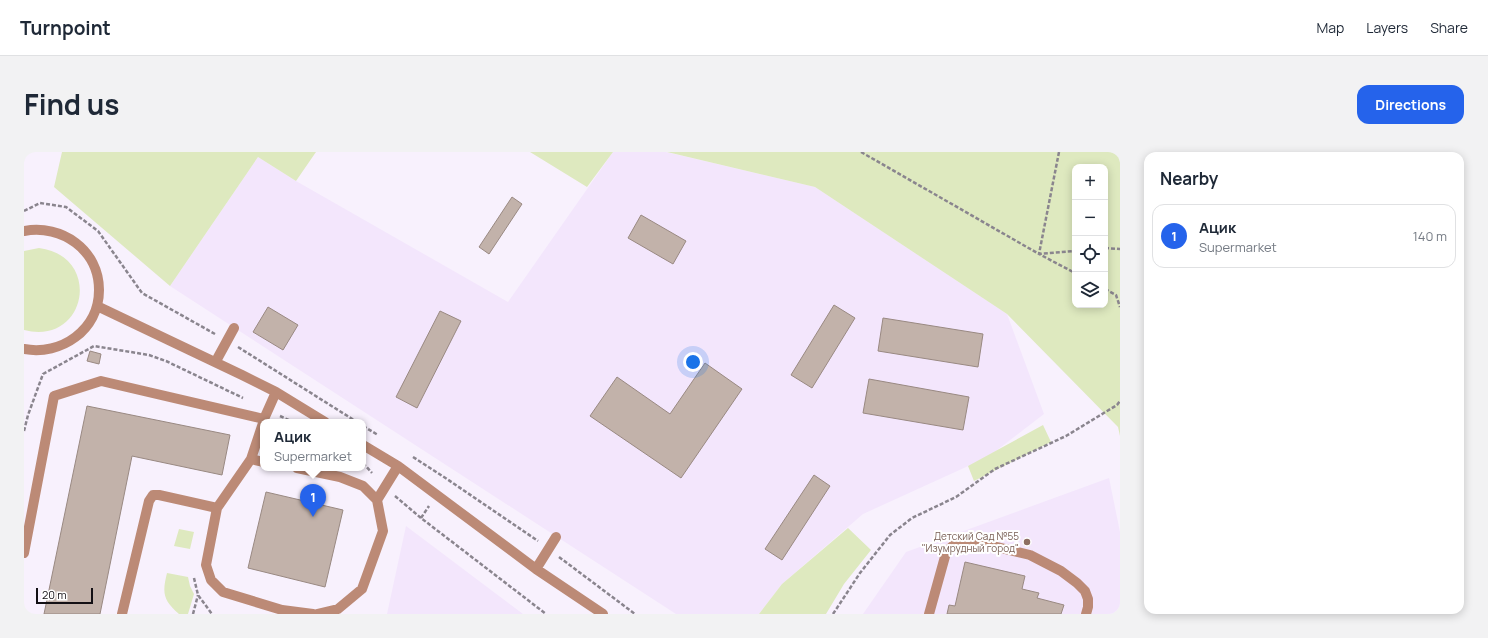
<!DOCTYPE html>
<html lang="en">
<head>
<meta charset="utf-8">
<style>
	:root { --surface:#fff; --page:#f2f2f3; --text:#1f2937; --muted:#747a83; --line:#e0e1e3; --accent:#2563eb }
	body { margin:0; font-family:Manrope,sans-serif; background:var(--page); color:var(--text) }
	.controls { position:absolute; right:12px; top:12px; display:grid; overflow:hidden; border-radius:8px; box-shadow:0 2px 10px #0003 }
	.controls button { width:36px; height:36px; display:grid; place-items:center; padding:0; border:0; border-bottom:1px solid var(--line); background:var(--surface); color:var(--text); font:20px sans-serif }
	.scale { position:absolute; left:12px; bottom:10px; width:57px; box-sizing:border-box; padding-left:4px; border:2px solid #131015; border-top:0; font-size:11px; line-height:14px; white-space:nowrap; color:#131015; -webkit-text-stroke:3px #fff; paint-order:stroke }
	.you { position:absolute; left:669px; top:210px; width:14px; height:14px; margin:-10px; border:3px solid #fff; border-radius:50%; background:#1a73e8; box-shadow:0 0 0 6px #1a73e833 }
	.badge { display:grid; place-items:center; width:26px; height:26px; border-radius:50%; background:var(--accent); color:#fff; font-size:13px; font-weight:700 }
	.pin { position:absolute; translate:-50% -33px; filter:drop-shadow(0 1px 2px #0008) }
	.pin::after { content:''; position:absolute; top:21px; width:14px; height:12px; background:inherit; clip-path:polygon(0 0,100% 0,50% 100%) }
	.popup { position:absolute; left:236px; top:267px; width:106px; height:52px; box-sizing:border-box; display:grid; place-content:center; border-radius:8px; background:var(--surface); filter:drop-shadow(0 1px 3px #0005); font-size:13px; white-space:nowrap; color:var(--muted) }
	.popup b { font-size:15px; color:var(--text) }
	.popup::after { content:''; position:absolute; left:50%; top:100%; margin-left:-8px; border:8px solid transparent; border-top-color:var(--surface) }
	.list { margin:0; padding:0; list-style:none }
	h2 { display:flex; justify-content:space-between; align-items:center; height:52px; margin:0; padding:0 16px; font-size:17px }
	h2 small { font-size:13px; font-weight:400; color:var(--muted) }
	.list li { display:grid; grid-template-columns:26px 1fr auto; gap:12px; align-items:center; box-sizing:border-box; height:64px; margin:0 8px 8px; padding:0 8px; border:1px solid var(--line); border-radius:12px }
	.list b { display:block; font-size:15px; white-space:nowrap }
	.list p { margin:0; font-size:13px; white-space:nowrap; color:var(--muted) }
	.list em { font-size:13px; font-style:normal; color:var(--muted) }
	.icon { flex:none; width:22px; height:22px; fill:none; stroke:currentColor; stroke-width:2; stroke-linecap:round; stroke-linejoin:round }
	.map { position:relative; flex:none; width:1096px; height:462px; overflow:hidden; border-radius:12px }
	header { display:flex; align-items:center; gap:24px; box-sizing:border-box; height:56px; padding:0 20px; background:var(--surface); border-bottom:1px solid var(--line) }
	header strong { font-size:19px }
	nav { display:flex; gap:22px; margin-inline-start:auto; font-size:14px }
	.intro { display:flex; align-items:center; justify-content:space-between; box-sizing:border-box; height:96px; padding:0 24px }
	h1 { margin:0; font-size:28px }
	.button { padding:10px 18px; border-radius:12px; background:var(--accent); color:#fff; font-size:14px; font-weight:700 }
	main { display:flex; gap:24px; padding:0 24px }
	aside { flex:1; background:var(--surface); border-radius:12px; box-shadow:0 2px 10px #0003 }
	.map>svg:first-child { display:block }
</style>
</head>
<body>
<header>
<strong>Turnpoint</strong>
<nav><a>Map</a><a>Layers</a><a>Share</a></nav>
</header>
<div class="intro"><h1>Find us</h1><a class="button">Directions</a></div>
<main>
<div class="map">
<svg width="1096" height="462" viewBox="0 0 1096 462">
	<rect width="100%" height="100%" fill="#f8f1fd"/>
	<path fill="#f3e6fc" d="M 589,0 L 642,0 L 791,35 L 983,162 L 1020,262 L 964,305 L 839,362 L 758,432 L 735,462 L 652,462 L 146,134 L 234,5 L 272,29 L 484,150 Z
		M 1085,326 L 1096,380 L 1096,462 L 839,462 L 882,400 Z
		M 382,374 L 499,462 L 363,462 Z"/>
	<path fill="#dee9bf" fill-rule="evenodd" d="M 38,0 L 292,0 L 272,29 L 234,5 L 146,134 L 30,35 Z
		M 506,0 L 589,0 L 563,35 Z
		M 643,0 L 1096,0 L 1096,284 L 1094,275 L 983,162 L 791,35 ZM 1051,15 L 1081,15 L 1081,153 L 1051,153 Z
		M 15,96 C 79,104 63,194 0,178 L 0,99 Z
		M 1019,273 L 1027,290 L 950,329 L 944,314 Z
		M 824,376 L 847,398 L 820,432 L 802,462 L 735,462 L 758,432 Z
		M 155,377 L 170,380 L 166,397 L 150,394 Z
		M 143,421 L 164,425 L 166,434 L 170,442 L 164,462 L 155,462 C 139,448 138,441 143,421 Z"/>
	<path fill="#c2b2aa" stroke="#998982" d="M 488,45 L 498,52 L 465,102 L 455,95 Z
		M 617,63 L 662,89 L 649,112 L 604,86 Z
		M 810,153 L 831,166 L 788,236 L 767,223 Z
		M 244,155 L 274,173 L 259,198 L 229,180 Z
		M 416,159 L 437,169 L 393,256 L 372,245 Z
		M 859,166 L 959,182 L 954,215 L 854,199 Z
		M 66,199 L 77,202 L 75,212 L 63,209 Z
		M 681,211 L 718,237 L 657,326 L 566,264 L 593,225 L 646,262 Z
		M 845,227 L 945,245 L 939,278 L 839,261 Z
		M 63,254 L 206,283 L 198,323 L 108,304 L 76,462 L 20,462 Z
		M 790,323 L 806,334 L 758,408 L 741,397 Z
		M 242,340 L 319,358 L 301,435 L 224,416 Z
		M 941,410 L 1001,424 L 998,437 L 1015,441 L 1013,446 L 1040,453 L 1037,462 L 923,462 L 925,453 L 931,454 Z"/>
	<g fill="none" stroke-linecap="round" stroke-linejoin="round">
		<path stroke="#8a858e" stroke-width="2.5" stroke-dasharray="4 2" stroke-linecap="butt" d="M 837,0 L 1015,102 L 1051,99
			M 1035,0 L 1015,102 L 1051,121
			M 0,59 L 16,51 L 42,55 L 74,79 L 118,141 L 191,182
			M 1081,96 L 1096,97
			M 1081,137 L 1092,143 L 1096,155
			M 214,195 L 333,270
			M 256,264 L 269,270
			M 339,274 L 354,283
			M 0,279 L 4,263 L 19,222 L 70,194 L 125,203 L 142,209 L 219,246
			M 389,305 L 423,327 L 514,389
			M 339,311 L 348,321
			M 371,344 L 397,366 L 522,462
			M 397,366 L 405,354
			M 535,405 L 611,462
			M 170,426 L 174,443 L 188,462
			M 169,462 L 174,443
			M 809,462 L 836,421 L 866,383 L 888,366 L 932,345 L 971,317 L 1042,284 L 1093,253 L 1096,249"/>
		<path stroke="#bc8a76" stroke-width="10" d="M 0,79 C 38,72 75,98 75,138 C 75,178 37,204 0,197
			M 73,154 L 218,223 L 252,240 L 301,270
			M 192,209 L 210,176
			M 240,267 L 252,240
			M 339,293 L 374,314 L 512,417 L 579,462
			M 227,307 L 239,271
			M 239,310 L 227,307 L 193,356 L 182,413 L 187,428 L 199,440 L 258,458 L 289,462
			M 273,316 L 316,325 L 339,334 L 353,348 L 359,379 L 338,437 L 314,457 L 293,462
			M 353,348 L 374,314
			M 0,401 L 30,244 L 77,229 L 240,267 L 239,270
			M 512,417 L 532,385
			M 98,462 L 125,349 L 129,343 L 135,343 L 193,356
			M 905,462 L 922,401 C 928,393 933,390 944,388 L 1006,403 L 1037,419 L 1053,431 L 1061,439 L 1064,447 L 1064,455 L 1062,462"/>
	</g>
	<circle fill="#8d6e63" stroke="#fff" stroke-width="1.5" cx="1003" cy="390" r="4"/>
	<g text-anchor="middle" stroke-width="4" stroke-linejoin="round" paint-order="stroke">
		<g font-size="10" fill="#785e54" stroke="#fff" text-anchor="end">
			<text x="995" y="388">Детский Сад №55<tspan x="995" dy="12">"Изумрудный город"</tspan></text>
		</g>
	</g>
</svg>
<div class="controls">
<button>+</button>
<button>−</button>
<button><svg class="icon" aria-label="locate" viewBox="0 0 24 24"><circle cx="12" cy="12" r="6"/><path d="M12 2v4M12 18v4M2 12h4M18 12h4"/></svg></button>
<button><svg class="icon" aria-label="layers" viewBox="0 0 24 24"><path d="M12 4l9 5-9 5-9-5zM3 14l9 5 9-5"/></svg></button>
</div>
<div class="scale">20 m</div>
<div class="you"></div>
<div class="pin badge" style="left:289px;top:365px">1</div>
<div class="popup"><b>Ацик</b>Supermarket</div>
</div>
<aside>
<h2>Nearby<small></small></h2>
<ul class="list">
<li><span class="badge">1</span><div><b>Ацик</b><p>Supermarket</p></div><em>140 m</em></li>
</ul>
</aside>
</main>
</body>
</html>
